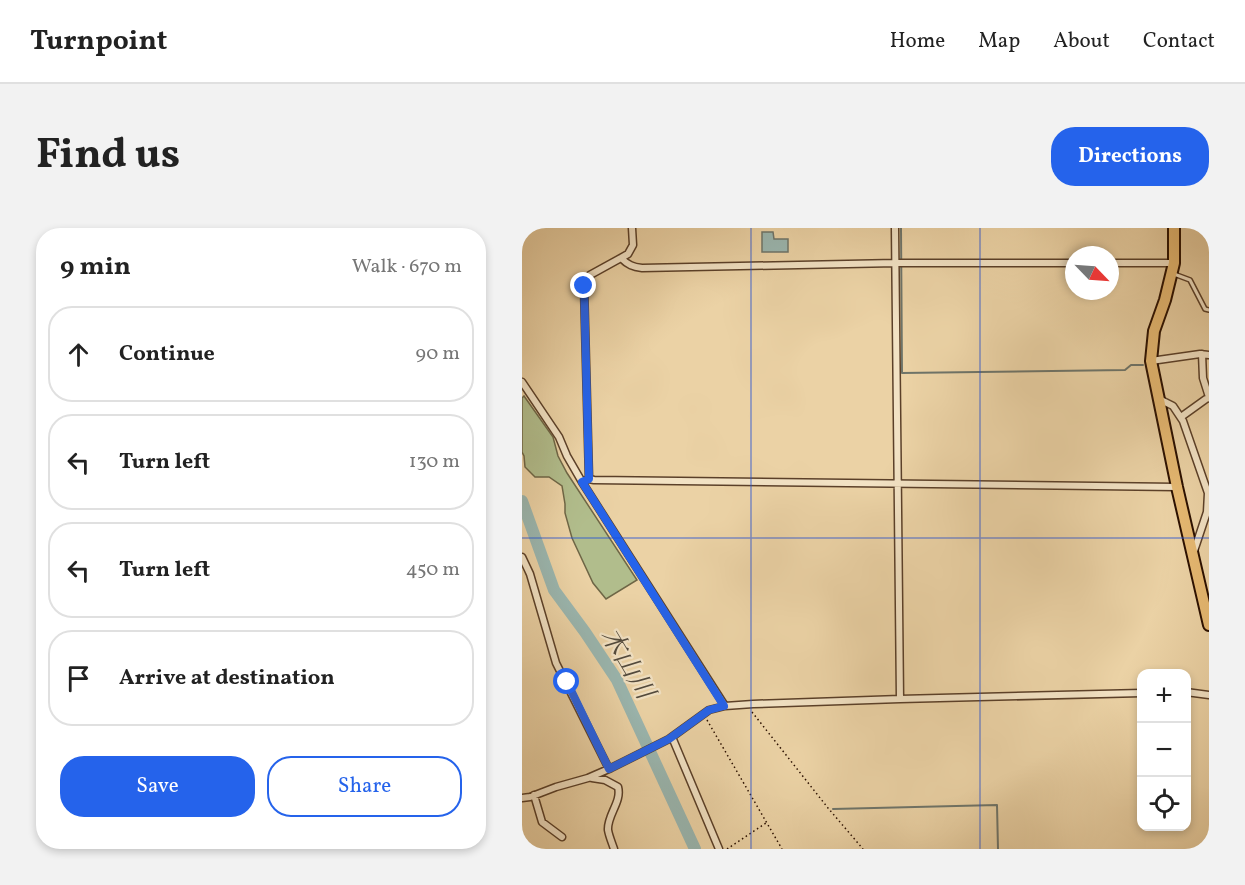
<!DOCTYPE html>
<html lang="en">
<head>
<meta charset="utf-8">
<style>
	:root { --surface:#fff; --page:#f2f2f2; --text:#222; --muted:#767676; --line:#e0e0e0; --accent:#2563eb }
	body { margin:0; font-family:Vollkorn,"Noto Serif JP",serif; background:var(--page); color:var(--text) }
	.controls { position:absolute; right:18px; bottom:18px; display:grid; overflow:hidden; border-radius:12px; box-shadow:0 3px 9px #0003 }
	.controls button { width:54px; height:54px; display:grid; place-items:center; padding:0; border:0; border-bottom:2px solid var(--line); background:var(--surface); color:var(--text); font:30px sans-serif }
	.compass { position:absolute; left:543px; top:18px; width:54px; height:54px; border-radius:50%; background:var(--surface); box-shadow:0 3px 9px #0003; rotate:115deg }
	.stop { position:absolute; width:18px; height:18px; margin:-14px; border:4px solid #2563eb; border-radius:50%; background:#fff }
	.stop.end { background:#2563eb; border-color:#fff; box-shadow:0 2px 6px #0008 }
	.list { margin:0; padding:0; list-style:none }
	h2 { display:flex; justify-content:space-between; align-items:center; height:78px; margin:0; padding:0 24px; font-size:26px }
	h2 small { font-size:20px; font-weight:400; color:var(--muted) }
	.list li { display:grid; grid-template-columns:39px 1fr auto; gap:18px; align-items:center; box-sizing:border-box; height:96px; margin:0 12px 12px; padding:0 12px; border:2px solid var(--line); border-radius:24px }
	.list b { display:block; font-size:22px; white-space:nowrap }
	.list em { font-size:20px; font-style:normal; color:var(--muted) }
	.actions { display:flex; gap:12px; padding:18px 24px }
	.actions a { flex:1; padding:14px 0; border:2px solid var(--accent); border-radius:24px; text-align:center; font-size:21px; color:var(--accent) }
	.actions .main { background:var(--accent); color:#fff }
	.icon { flex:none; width:33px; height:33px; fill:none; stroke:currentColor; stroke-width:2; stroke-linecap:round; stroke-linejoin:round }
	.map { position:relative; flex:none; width:687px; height:621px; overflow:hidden; border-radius:24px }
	header { display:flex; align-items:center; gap:36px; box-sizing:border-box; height:84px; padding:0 30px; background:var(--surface); border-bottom:2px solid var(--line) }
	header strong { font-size:28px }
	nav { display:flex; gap:33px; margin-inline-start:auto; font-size:21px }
	.intro { display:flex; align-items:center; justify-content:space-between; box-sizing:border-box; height:144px; padding:0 36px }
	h1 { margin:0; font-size:42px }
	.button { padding:15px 27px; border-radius:24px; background:var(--accent); color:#fff; font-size:21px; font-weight:700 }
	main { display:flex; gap:36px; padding:0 36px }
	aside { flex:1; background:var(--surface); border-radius:24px; box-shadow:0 3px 9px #0003 }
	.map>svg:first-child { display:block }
</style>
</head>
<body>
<header>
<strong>Turnpoint</strong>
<nav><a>Home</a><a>Map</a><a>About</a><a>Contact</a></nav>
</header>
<div class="intro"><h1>Find us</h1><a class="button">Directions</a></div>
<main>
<aside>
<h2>9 min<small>Walk · 670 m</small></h2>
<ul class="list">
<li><svg class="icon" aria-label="ahead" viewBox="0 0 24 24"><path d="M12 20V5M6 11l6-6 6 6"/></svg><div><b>Continue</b></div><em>90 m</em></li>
<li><svg class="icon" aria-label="left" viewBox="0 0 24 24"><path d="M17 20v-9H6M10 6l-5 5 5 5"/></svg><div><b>Turn left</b></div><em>130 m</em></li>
<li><svg class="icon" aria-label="left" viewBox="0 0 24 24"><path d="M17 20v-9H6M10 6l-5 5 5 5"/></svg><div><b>Turn left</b></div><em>450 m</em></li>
<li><svg class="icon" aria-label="arrive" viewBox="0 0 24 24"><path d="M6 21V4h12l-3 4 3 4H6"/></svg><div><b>Arrive at destination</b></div></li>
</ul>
<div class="actions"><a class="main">Save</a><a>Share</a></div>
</aside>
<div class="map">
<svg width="687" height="621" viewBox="0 0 687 621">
	<rect width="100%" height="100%" fill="#ebd2a5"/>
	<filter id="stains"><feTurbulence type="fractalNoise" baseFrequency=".00333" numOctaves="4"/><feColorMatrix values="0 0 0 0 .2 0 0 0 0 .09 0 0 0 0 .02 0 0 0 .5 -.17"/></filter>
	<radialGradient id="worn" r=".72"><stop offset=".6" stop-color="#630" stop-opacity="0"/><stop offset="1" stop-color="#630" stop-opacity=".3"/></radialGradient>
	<path fill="#b1bd8c" stroke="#6e6646" stroke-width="1.5" d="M 2,168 L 31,209 L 36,228 L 45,245 L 115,352 L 84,371 L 71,355 L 50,310 L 43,285 L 43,276 L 40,258 L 27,249 L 13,249 L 3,239 L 2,228 L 0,224 L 0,170 Z"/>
	<path fill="#9ab6af" stroke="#6e7469" stroke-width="1.5" d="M 240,4 L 251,4 L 252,11 L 266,11 L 266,24 L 240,24 Z"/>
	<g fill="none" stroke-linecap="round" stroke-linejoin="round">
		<path stroke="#6e7469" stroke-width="2" d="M 379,0 L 380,145 L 603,142 L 609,137 L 621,137
			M 311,581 L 475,577 L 476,621"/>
		<path stroke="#9ab6af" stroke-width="12" d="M 0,273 L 32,362 L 63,404 L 95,452 L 173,621"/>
		<defs>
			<path id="service" d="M 652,46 L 668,52 L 683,81 L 687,82"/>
			<path id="minor" d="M 373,0 L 378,471
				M 99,30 C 106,37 111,39 120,40 L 374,35 L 552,35
				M 588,35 L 652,35
				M 680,126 L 681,150 L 687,169
				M 629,133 L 678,126 L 687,127
				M 0,154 L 37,209 L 45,228 L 60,254 L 203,478
				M 637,171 L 651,178 L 661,193 L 686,265 L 685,284 L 672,323
				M 659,189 L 684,171 L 687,170
				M 67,251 L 72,252 L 655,259
				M 64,252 L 67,251 L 62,58 L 68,47 L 106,26 L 111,17 L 110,0
				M 0,329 L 8,346 L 34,435 L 87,541
				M 664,464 L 687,467
				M 150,509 L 197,621
				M 70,550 L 83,552 L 96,559 C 100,574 85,587 86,602 C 87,608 90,615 92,621
				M 12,567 L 20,594 L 40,609
				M 0,570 L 8,569 L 34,559 L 66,550 L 89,540 L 147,511 L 187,482 L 203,478 L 231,476 L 378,471 L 620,465"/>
			<path id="primary" d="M 652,0 L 652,35 L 643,72 L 632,103 L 629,133 L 655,259 L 687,397"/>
		</defs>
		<use href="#service" stroke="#5b4029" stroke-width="6"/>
		<use href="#minor" stroke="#5b4029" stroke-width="9"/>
		<use href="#primary" stroke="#2b1000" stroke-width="14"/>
		<path stroke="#2b1000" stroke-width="1.5" stroke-dasharray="1.5 3" stroke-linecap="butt" d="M 230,484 L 306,580 L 341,621
			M 185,492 L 260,621
			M 205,621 L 244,595"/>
		<use href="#service" stroke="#f2e2c4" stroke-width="3"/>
		<use href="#minor" stroke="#f2e2c4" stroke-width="6"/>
		<use href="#primary" stroke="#e6b972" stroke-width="10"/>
	</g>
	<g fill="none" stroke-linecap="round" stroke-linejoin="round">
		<path stroke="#2563eb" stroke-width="8" d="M 45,454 L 87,541 L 147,511 L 187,482 L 202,478 L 60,254 L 67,251 L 62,58"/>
	</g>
	<path fill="none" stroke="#1d4ed8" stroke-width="1.5" stroke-opacity="0.55" d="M 229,0 L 229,621M 458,0 L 458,621M 0,310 L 687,310"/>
	<g text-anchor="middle" stroke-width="4.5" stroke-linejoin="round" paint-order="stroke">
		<g font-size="26" font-style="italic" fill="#524a3d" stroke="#f2e2c4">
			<text transform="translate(106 435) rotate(59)" y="9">木山川</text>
		</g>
	</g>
	<rect width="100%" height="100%" filter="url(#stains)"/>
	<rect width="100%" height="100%" fill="url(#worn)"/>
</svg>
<div class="controls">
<button>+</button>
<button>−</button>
<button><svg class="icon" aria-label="locate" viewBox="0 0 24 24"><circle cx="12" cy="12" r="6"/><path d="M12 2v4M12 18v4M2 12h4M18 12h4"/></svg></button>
</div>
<svg class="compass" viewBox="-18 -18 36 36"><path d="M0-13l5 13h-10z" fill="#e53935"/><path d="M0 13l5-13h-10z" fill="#767676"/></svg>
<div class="stop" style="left:45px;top:454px"></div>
<div class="stop end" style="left:62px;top:58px"></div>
</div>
</main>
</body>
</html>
